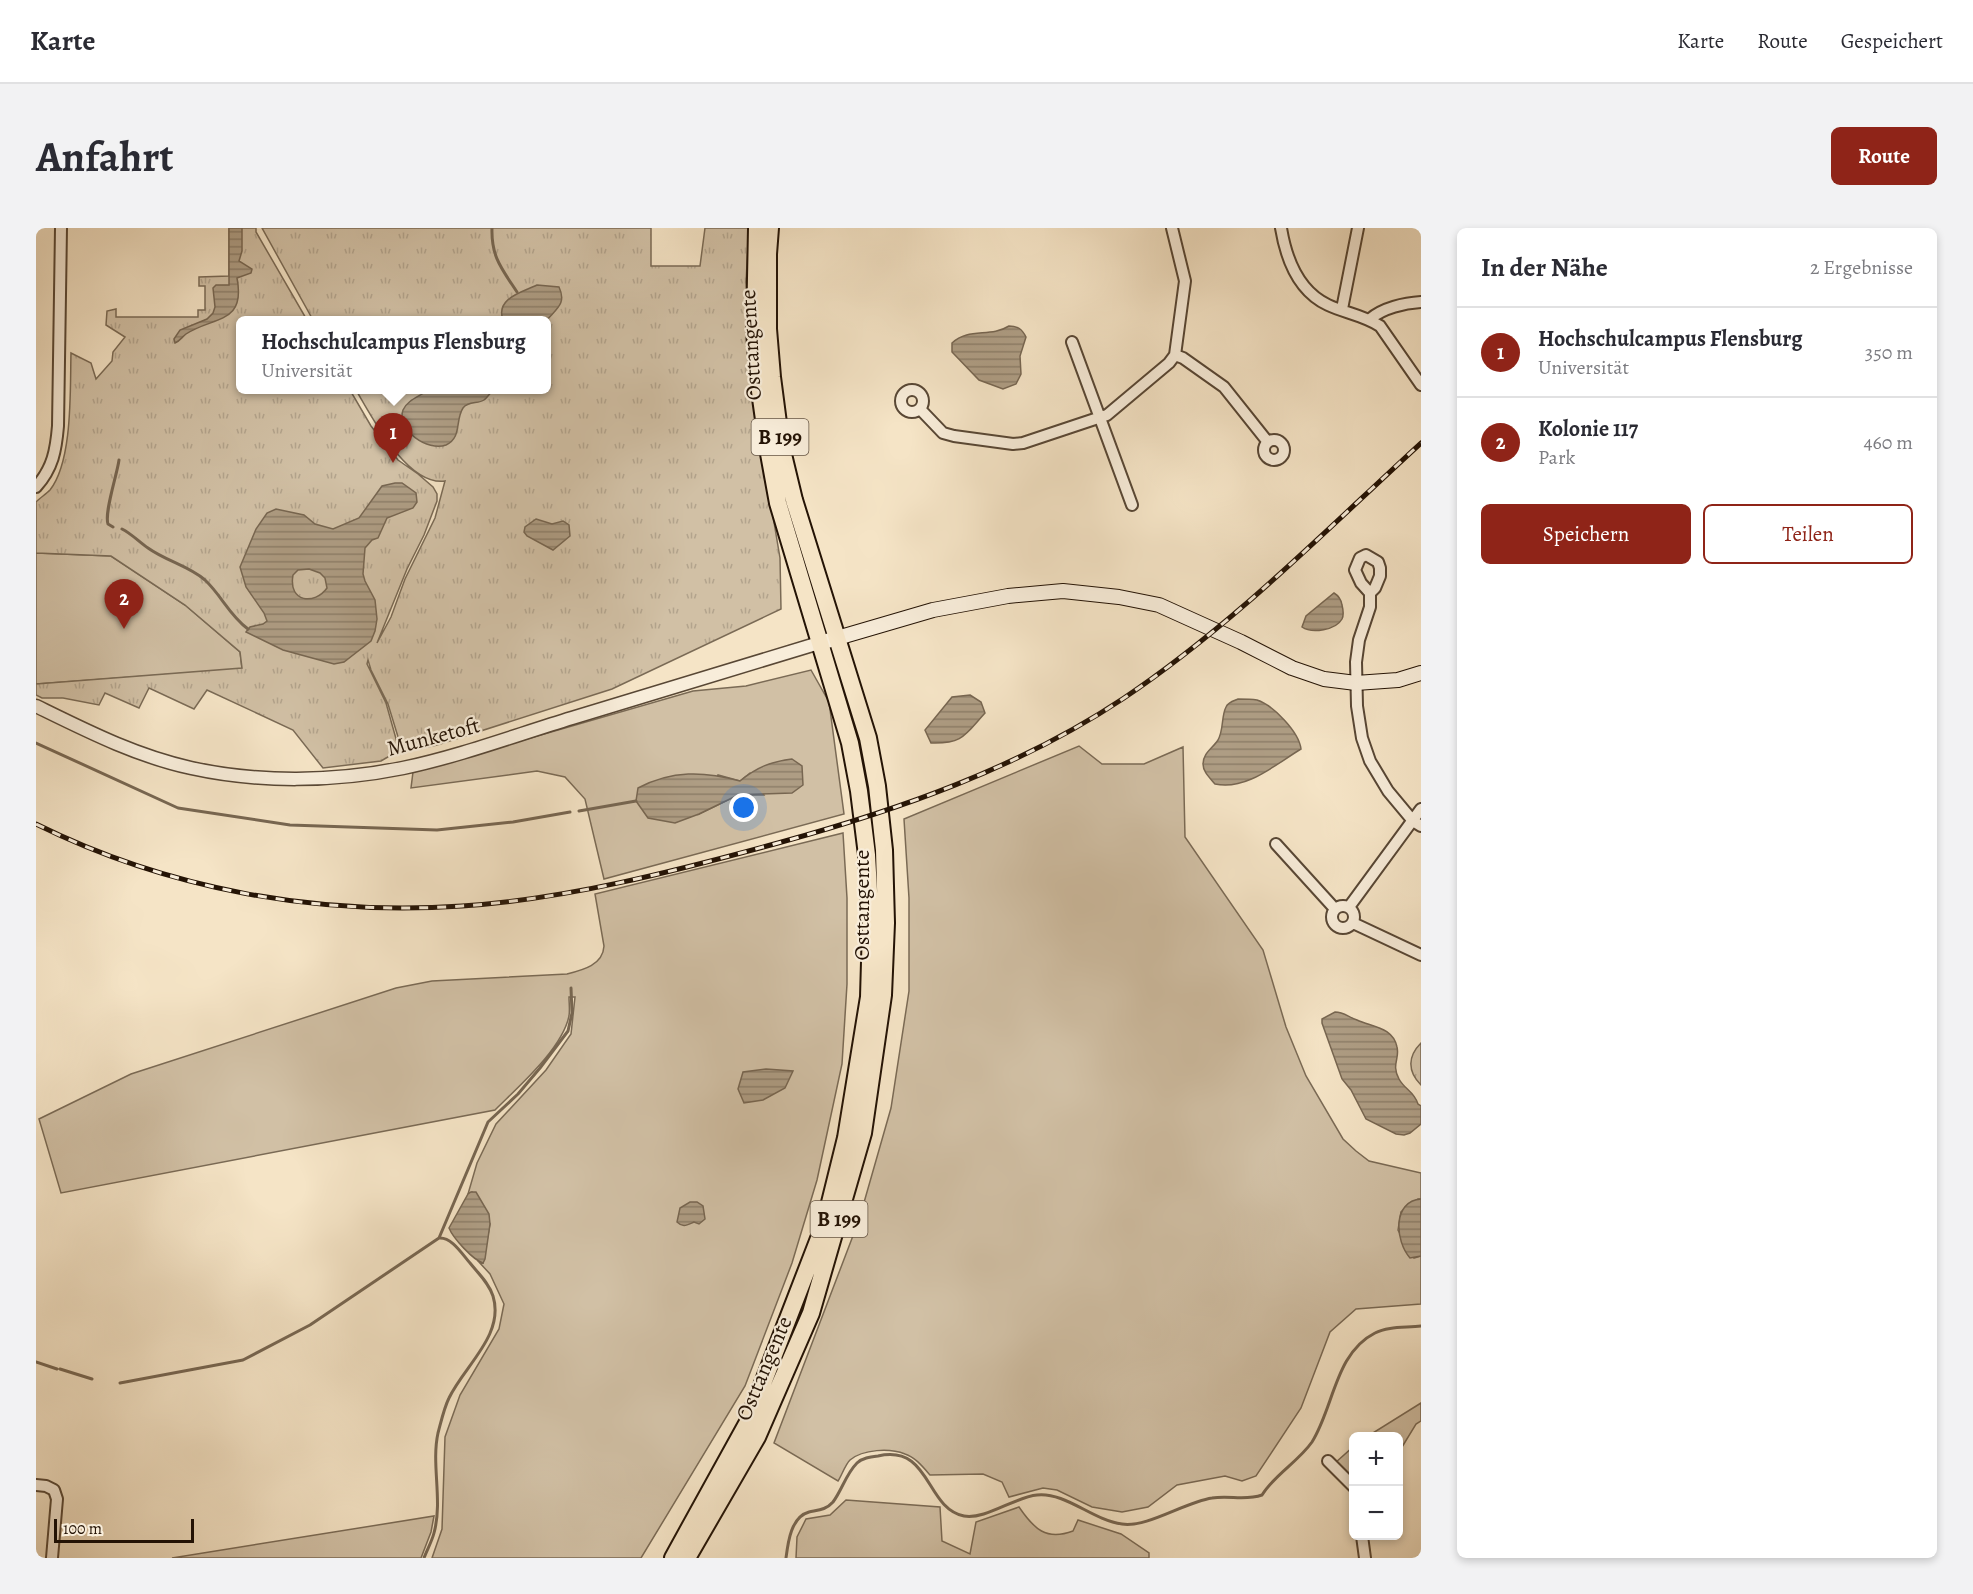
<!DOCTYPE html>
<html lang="de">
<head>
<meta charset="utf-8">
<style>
	:root { --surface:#fff; --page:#f2f2f3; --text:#2b2b33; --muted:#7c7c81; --line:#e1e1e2; --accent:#8f2418 }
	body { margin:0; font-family:Alegreya,serif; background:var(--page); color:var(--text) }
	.controls { position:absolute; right:18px; bottom:18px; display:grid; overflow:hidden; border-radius:9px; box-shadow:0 3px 9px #0003 }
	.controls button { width:54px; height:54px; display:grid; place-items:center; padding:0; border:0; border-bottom:2px solid var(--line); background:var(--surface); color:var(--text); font:30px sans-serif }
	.scale { position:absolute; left:18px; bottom:15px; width:140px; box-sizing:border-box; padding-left:6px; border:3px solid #241305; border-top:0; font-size:16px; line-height:21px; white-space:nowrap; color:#241305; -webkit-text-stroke:4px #f8edda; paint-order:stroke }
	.you { position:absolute; left:708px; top:580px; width:21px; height:21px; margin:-15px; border:4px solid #fff; border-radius:50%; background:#1a73e8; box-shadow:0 0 0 9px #1a73e833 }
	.badge { display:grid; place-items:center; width:39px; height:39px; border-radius:50%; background:var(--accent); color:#fff; font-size:20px; font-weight:700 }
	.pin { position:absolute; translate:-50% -50px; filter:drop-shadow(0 2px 3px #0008) }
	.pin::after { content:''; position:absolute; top:32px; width:21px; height:18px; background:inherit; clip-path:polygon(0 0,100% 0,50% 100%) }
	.popup { position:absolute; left:200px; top:88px; width:315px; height:78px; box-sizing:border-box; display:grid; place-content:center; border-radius:9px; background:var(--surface); filter:drop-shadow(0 2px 4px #0005); font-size:20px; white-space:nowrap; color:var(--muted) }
	.popup b { font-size:22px; color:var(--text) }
	.popup::after { content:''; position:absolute; left:50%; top:100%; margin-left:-12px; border:12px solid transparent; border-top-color:var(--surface) }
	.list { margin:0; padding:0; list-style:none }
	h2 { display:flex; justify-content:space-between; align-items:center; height:78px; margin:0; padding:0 24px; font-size:26px }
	h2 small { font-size:20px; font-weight:400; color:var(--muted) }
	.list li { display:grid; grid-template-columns:39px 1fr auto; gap:18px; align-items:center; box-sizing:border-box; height:90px; padding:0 24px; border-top:2px solid var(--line) }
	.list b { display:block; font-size:22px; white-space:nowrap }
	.list p { margin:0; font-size:20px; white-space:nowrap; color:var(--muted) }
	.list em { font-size:20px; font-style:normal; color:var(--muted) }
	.actions { display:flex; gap:12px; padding:18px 24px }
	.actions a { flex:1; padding:14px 0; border:2px solid var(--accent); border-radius:9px; text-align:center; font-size:21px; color:var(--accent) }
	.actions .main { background:var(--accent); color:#fff }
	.map { position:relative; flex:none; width:1385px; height:1330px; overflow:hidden; border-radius:9px }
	header { display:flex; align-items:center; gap:36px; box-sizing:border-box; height:84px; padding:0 30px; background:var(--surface); border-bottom:2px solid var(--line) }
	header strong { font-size:28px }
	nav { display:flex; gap:33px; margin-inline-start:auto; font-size:21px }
	.intro { display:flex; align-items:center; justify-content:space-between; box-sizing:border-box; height:144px; padding:0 36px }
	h1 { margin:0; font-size:42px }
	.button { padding:15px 27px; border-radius:9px; background:var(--accent); color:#fff; font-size:21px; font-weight:700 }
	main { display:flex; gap:36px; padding:0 36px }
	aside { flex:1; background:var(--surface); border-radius:9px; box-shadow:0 3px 9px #0003 }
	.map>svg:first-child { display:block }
</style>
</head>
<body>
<header>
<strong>Karte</strong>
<nav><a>Karte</a><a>Route</a><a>Gespeichert</a></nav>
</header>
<div class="intro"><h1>Anfahrt</h1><a class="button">Route</a></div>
<main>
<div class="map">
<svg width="1385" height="1330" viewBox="0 0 1385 1330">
	<defs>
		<pattern id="park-tufts" width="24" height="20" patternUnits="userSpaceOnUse" patternTransform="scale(1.5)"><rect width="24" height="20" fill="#d1c0a5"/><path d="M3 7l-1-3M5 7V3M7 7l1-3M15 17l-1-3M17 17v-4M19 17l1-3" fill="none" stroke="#b3a48d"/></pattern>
		<pattern id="water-rules" width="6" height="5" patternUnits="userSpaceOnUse" patternTransform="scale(1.5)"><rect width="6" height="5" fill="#ae9d84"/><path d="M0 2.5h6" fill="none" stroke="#8d7f6a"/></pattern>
	</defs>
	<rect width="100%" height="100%" fill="#f5e4c6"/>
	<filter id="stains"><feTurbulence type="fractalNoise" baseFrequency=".00333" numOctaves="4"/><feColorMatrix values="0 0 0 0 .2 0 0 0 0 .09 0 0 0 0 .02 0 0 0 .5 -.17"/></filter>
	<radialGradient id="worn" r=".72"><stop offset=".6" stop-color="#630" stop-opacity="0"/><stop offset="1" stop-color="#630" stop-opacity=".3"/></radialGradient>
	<path fill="#d1c0a5" stroke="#7a6a55" stroke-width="1.5" fill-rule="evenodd" d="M 0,325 L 75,328 L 149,377 L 204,424 L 206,441 L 0,456 Z
		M 775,442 L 793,474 L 808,586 L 568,651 L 549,571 L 529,549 L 501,543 L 375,560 L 377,544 L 657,463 L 710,458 ZM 714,545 L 728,567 L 702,567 L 663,586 L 682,547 L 704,553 Z
		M 1043,518 L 1066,536 L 1108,536 L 1147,519 L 1149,609 L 1227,722 L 1250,799 L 1270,848 L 1307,911 L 1320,923 L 1333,933 L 1385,945 L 1385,971 L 1382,971 L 1365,984 L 1362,1002 L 1378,1030 L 1385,1028 L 1385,1076 L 1320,1081 L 1294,1104 L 1265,1180 L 1220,1248 L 1206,1253 L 1189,1248 L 1141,1257 L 1112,1279 L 1086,1284 L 1056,1279 L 1021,1262 L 1007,1260 L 973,1269 L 966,1254 L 947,1246 L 894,1247 C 887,1239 879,1229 869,1226 C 854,1220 827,1221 814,1232 C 809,1237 806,1247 802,1253 L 738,1215 L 823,992 L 855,880 L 873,763 L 873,670 L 868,591 Z
		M 807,605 L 811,670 L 811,756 L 806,836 L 781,952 L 756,1035 L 709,1158 L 605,1330 L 396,1330 L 406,1301 L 409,1209 L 424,1167 L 463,1101 L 468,1076 L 454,1046 L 443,1034 L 447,1035 L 454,996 L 436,964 L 432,966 L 441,935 L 460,896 L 510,842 L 535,806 L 539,769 L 533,769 C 533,775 534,782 533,788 C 526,821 483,858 459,882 L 25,965 L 3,891 L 95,846 L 360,760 L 396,753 L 531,746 C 547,742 567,737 568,718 L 559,666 Z
		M 1385,1175 L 1385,1193 L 1380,1196 L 1363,1224 L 1362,1208 L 1332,1208 Z
		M 1317,1219 L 1317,1252 L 1299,1235 Z
		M 810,1272 L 904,1279 L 906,1313 L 934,1326 L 940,1294 L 983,1279 C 998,1301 1010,1313 1037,1303 L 1042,1292 L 1085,1306 L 1113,1325 L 1113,1330 L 760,1330 L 761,1309 L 770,1291 L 794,1287 Z
		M 398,1288 L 395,1304 L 385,1330 L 136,1330 Z"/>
	<path fill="url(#park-tufts)" stroke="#7a6a55" stroke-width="1.5" d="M 193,0 L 220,0 L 220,4 L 271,92 L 204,92 L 204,162 L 314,162 L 335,198 L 362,232 L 382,246 L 397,259 L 401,266 L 401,273 L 388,307 L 371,341 L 341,415 L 355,389 L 369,351 L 399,290 L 409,253 C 371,258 336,189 320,162 L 510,162 L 510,92 L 277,92 L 226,0 L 615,0 L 615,38 L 664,38 L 669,0 L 713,0 L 710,54 L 720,187 L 744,330 L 745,381 L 576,461 L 401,517 L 369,524 L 366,522 L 352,476 L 335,442 L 332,432 L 331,436 L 350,475 L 364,525 L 357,526 L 345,533 L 287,540 L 257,502 L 171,462 L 158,481 L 113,460 L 103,480 L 69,465 L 63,477 L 27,470 L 6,470 L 0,467 L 0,456 L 206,440 L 204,424 L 149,377 L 75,328 L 0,325 L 0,274 C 4,270 10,266 14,262 C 37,233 34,161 35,125 L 55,135 L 60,151 L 76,133 L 77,124 L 89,109 L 70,97 L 71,83 L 80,81 L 80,89 L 162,89 L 162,82 L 169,82 L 169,58 L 163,58 L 163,49 L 193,48 Z
		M 1385,815 L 1385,857 C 1371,843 1372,828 1385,815 Z"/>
	<path fill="url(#water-rules)" stroke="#776651" stroke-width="1.5" fill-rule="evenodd" d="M 193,0 L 206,0 L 206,23 L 203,33 L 216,41 L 215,45 L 201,50 C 210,97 177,88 150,106 C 146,109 144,113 139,115 L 138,111 L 144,102 L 171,91 L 177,85 L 179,79 L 177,60 L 180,57 L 193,57 Z
		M 501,57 L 523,59 C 531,76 520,81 510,93 L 467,92 C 459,70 487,64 501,57 Z
		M 973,98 C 982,98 986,101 990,109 L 984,128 L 985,146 L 980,156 L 967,161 L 943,152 L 916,124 L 916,115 C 933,99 954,110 973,98 Z
		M 392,162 L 457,162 C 454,165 451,170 448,172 C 442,176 432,173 427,180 C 419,192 426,210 410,217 C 392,224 360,202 367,182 C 371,172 385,168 392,162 Z
		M 359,255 L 366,255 L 380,265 L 381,274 L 377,280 L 351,290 L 342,310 L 336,312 L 329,320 L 327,346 L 329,353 L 339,372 L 341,391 L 339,403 L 335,413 L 308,434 L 298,436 L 247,422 L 210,404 L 214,399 L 227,396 L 231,393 L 228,385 L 210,359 L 204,339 L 220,301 L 231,285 L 240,281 L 268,287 L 279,296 L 297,301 L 323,290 L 346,258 ZM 273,341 L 284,345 L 289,350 L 291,360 C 279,377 252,375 257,347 L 262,342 Z
		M 500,291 L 516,296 L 527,293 L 533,297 L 534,308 L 517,322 L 491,308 L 488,304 L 489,299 Z
		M 1298,365 C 1303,368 1305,371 1306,377 C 1307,381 1308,387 1306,391 C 1300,402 1276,406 1266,399 L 1270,388 Z
		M 934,467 L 945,474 L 949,485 C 929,507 927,516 895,515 L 889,502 L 916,469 Z
		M 1202,471 C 1208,471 1215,471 1221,472 C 1237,477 1263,504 1265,521 C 1240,536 1210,563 1179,556 C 1174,550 1167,544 1167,536 C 1167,525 1177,520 1182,512 C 1188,501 1185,489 1190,479 C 1192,474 1197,473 1202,471 Z
		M 756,531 L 766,538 L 767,557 L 756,565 L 702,567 L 663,586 L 639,595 L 612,590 L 600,573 L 602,560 C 636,542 668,543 704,553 C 721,539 734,534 756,531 Z
		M 1299,784 C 1308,784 1312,789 1321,792 C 1336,799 1357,799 1361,819 C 1364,831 1355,836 1363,851 C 1369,862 1378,863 1382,876 L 1385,878 L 1385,896 L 1374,905 L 1368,907 L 1360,906 L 1330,891 L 1315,862 L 1306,851 L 1286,795 L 1286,791 Z
		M 730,841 L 757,843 L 749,860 L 727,872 L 708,875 L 702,861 L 707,844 Z
		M 435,964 L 440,964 L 453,986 L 454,996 L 449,1031 L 447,1035 C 437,1032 417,1010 413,1000 L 432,966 Z
		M 1385,971 L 1385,1028 L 1374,1030 C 1359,1013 1356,973 1385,971 Z
		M 654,974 L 661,974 L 667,978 L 669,991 L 663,996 L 658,994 C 651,997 647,1000 641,994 L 644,980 Z"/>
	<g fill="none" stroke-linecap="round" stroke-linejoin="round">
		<path stroke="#776651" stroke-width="3" d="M 456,0 C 455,29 466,41 481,64
			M 77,299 L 72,296 C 68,285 81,247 83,232
			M 86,301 C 96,306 103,314 112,320 C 130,333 153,338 169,352 C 186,368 193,387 212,401
			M 0,515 L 142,580 L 254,597 L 401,602 L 477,594 L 534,584
			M 543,583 L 600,573
			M 0,1134 L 21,1141
			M 24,1141 L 56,1151
			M 84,1155 L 207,1132 L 274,1097 L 403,1010 L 452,894 L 482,866 L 504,840 L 532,803 L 536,785 L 535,760
			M 388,1330 C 391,1322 396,1313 398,1305 C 407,1272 395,1237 402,1205 C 405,1194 408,1180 413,1170 C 428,1138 469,1107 457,1068 C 453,1055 442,1045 434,1035 C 426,1026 416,1009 403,1010
			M 750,1330 C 752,1314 755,1289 773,1284 C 782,1282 790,1282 797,1274 C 806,1262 810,1246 821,1235 C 826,1230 834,1229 842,1228 C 895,1216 889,1280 928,1288 C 949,1292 979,1269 1001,1267 C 1030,1264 1056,1292 1086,1296 C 1111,1300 1149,1274 1176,1270 C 1193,1267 1209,1273 1226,1267 C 1239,1246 1262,1234 1276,1214 C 1298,1179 1299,1125 1339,1105 C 1352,1098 1371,1100 1385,1098"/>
		<defs>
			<path id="minor" d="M 1245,0 C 1250,30 1262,63 1292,77 C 1309,85 1327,87 1344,98 L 1385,157
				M 1306,81 L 1322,0
				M 1334,91 C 1347,80 1368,75 1385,74
				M 1036,114 L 1096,277
				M 1139,127 L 1147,130 L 1188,159 L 1231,213
				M865 173a11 11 0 1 1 22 0a11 11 0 1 1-22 0Z
				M 884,181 L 907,205 L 918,208 L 977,216 L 987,215 L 1071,187 L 1133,135 L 1139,127 L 1149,53 L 1136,0
				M1228 222a10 10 0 1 1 20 0a10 10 0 1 1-20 0Z
				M 0,259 C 17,240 20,222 22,198 L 25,0
				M 1334,365 L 1325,355 L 1319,342 L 1324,330 L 1330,327 L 1342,334 L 1344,340 L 1344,348 L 1339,360 L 1334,365 L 1334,379 L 1323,412 L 1320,434 L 1321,478 L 1326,510 L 1334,533 L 1352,563 L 1377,593 L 1385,598
				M 1240,616 L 1299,681
				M1296 689a11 11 0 1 1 22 0a11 11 0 1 1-22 0Z
				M 1313,679 L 1385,581
				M 1317,695 L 1385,727
				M 1292,1233 L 1318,1259
				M 0,1257 L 10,1258 L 18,1262 L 21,1271 L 16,1330
				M 1326,1308 L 1329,1330"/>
			<path id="tertiary" d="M 0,478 C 51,503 100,528 155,540 C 223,555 298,554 367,540 C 424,528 480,507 536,490 C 618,465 701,440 783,415"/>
			<path id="secondary" d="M 791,413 L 897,382 L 972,368 L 1027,363 L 1083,369 L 1123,377 L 1205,414 L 1256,440 L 1288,451 L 1320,455 L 1362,452 L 1385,445"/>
			<path id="primary" d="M 637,1330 L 712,1194 L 789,995 L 810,910 L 833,769 L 835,698 L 831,627 L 823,563 L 814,515 L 742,275 L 732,220 L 722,149 L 719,100 L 721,0
				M 651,1330 L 721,1209 L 775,1085 L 827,905 L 847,767 L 850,695 L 848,622 L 841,558 L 832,510 L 758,272 L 745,218 L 736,149 L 732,101 L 732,26 L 734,0"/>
		</defs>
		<use href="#minor" stroke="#584735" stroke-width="14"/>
		<use href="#tertiary" stroke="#584735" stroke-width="15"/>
		<use href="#secondary" stroke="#241305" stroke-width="16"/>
		<use href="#primary" stroke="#241305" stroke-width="20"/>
		<use href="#minor" stroke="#f8edda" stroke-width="10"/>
		<use href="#tertiary" stroke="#f8edda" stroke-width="12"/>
		<use href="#secondary" stroke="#f8edda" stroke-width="14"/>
		<use href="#primary" stroke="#f5e4c6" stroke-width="16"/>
		<defs>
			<path id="rail" d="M 0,596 C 131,661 280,688 426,678 C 532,671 639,643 742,615 C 862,582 983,540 1088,470 C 1197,397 1289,303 1385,215"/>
		</defs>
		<use href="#rail" stroke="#241305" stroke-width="5"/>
		<use href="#rail" stroke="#f8edda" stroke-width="3" stroke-dasharray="9" stroke-linecap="butt"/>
	</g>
	<g text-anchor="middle" stroke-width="4.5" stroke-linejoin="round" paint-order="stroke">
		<g fill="#f8edda" stroke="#645445" stroke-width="1.5">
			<rect x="715.5" y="191" width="57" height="36" rx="4.5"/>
			<rect x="774.5" y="973" width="57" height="36" rx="4.5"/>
		</g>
		<g font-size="21" font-weight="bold" fill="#241305">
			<text x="744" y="216">B 199</text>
			<text x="803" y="998">B 199</text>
		</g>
		<g font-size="22" fill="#241305" stroke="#f8edda">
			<text transform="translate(714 117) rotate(-93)" y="8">Osttangente</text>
			<text transform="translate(397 508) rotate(-15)" y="8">Munketoft</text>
			<text transform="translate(825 677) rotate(-90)" y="8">Osttangente</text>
			<text transform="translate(727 1140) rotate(-67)" y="8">Osttangente</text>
		</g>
	</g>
	<rect width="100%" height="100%" filter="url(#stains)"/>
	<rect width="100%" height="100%" fill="url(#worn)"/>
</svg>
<div class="controls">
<button>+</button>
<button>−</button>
</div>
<div class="scale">100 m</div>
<div class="you"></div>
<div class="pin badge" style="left:357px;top:235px">1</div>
<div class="popup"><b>Hochschulcampus Flensburg</b>Universität</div>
<div class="pin badge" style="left:88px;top:401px">2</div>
</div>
<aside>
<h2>In der Nähe<small>2 Ergebnisse</small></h2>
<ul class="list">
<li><span class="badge">1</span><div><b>Hochschulcampus Flensburg</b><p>Universität</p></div><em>350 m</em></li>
<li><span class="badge">2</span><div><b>Kolonie 117</b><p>Park</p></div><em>460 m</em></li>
</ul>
<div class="actions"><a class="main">Speichern</a><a>Teilen</a></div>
</aside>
</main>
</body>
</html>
